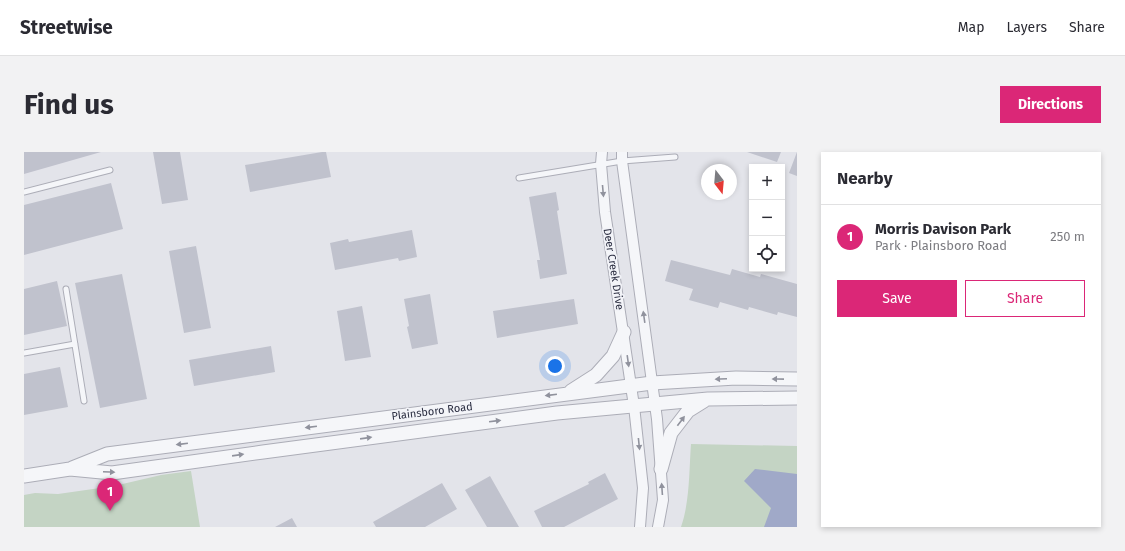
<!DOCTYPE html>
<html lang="en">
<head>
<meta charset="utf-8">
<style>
	:root { --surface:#fff; --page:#f2f2f3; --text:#2b2b33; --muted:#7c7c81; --line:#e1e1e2; --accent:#db2777 }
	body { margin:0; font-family:"Fira Sans",sans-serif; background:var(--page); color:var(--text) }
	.controls { position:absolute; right:12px; top:12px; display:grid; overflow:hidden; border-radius:0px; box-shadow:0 2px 6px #0003 }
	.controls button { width:36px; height:36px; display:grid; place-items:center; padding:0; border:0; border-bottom:1px solid var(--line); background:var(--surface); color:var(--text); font:20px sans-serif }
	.compass { position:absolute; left:677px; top:12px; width:36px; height:36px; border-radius:50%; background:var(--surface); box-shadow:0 2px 6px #0003; rotate:164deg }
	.you { position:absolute; left:531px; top:214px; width:14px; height:14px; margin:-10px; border:3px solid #fff; border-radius:50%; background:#1a73e8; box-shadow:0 0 0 6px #1a73e833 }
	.badge { display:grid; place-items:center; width:26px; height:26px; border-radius:50%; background:var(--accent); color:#fff; font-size:13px; font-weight:700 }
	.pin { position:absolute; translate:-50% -33px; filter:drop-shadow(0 1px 2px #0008) }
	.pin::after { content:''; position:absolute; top:21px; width:14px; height:12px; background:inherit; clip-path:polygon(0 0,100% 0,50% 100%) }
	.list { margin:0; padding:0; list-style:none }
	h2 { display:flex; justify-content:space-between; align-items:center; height:52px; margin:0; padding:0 16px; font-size:17px }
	h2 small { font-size:13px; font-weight:400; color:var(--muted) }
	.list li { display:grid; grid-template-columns:26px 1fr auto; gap:12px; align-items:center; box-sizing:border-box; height:64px; padding:0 16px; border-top:1px solid var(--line) }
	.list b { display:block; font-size:15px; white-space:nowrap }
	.list p { margin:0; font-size:13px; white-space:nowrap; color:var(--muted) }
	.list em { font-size:13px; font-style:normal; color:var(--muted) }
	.actions { display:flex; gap:8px; padding:12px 16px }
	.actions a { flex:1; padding:9px 0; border:1px solid var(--accent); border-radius:0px; text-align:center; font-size:14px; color:var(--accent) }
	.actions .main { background:var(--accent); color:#fff }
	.icon { flex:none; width:22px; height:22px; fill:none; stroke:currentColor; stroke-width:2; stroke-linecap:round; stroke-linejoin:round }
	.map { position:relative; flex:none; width:773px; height:375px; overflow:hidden; border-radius:0px }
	header { display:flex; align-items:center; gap:24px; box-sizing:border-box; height:56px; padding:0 20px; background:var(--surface); border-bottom:1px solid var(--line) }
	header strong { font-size:19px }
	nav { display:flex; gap:22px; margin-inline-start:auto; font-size:14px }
	.intro { display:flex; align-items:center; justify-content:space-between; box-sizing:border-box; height:96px; padding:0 24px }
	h1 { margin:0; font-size:28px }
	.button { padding:10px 18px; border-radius:0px; background:var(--accent); color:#fff; font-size:14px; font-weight:700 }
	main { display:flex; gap:24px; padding:0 24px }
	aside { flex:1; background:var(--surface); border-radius:0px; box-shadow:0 2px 6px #0003 }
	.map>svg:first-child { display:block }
</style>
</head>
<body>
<header>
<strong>Streetwise</strong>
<nav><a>Map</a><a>Layers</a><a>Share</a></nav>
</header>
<div class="intro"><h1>Find us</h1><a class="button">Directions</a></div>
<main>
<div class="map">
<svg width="773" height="375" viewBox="0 0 773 375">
	<rect width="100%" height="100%" fill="#e3e4ea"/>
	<path fill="#c4d4c4" d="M 667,292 L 773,294 L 773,375 L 657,375 C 666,349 665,319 667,292 Z
		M 167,319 L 176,375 L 0,375 L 0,343 L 11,341 L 34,342 L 90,334 L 137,323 Z"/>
	<path fill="#a0a9c8" d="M 731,317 L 773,322 L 773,375 L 740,375 L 747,356 L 720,329 Z"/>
	<path fill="#c0c2cd" d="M 0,0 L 77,0 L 0,22 Z
		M 129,0 L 156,0 L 164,48 L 138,52 Z
		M 298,0 L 302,0 L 307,25 L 226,40 L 221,13 Z
		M 723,0 L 757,0 L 753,10 Z
		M 773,0 L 773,24 L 765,21 Z
		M 87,31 L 99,77 L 0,103 L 0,53 Z
		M 532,40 L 535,58 L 533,59 L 543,122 L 516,127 L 513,108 L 516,108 L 505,45 Z
		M 388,78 L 393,105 L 375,109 L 374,106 L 311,118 L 306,91 L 324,87 L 325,90 Z
		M 172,94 L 187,176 L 160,181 L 145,99 Z
		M 647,108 L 706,123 L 708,117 L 736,125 L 737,122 L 773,132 L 773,165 L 754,160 L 753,163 L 725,155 L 724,158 L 696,150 L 694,156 L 665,148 L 669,137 L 641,129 Z
		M 98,122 L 123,247 L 76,256 L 51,131 Z
		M 33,129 L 43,174 L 0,183 L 0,137 Z
		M 406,142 L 414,192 L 388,197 L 383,175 L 385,174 L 380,147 Z
		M 550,147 L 554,172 L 473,186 L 469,159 Z
		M 338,154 L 347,205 L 321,209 L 313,159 Z
		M 247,194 L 251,220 L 170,234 L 165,208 Z
		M 36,215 L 44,255 L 0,263 L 0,222 Z
		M 581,321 L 594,347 L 540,375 L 518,375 L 510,359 L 565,332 L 564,330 Z
		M 466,324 L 495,375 L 463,375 L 441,338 Z
		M 418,331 L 433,357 L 401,375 L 352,375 L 349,370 Z
		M 268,366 L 273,375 L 251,375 Z"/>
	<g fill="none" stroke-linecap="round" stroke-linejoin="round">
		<defs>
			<path id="service" d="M 495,26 L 598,9 L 651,5
				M 0,40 L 86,18
				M 42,137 L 60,249
				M 0,201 L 51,192"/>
			<path id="minor" d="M 578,0 L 577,12 L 581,60 L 610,254 L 619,336 L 616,375
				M 598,0 L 598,9 L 633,267 L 639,348 L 634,375"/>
			<path id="tertiary" d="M 547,239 L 572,223 L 589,204 L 600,180
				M 48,316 L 83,302 L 628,231 L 712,226 L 773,227
				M 637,317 L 647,281 L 664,259 L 680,249
				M 0,324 L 46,317 L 88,321 L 239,300 L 533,261 L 684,247 L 773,246"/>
		</defs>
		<use href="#service" stroke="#acadb7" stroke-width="7"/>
		<use href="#minor" stroke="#acadb7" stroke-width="12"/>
		<use href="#tertiary" stroke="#acadb7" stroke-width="15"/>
		<use href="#service" stroke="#f5f6f9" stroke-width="5"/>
		<use href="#minor" stroke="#f5f6f9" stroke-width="10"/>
		<use href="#tertiary" stroke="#f5f6f9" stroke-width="13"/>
	</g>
	<defs><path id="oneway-solid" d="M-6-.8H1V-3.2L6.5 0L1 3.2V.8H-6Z"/></defs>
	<g fill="#90929d">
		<use href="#oneway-solid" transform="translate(579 39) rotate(85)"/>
		<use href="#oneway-solid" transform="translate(620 165) rotate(-98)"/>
		<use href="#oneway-solid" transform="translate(604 209) rotate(82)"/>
		<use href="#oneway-solid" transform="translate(697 227) rotate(177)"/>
		<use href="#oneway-solid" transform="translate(754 227) rotate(-179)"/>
		<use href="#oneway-solid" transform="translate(527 243) rotate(173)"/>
		<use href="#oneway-solid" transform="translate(471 269) rotate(-7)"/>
		<use href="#oneway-solid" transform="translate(657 269) rotate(-53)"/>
		<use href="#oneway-solid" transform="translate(287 275) rotate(173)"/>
		<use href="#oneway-solid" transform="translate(342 286) rotate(-8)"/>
		<use href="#oneway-solid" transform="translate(158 292) rotate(173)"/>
		<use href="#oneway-solid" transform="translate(615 292) rotate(84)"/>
		<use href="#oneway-solid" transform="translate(214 303) rotate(-8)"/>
		<use href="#oneway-solid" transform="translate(85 320) rotate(2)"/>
		<use href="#oneway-solid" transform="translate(638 337) rotate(-94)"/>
	</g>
	<g text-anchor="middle" stroke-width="3.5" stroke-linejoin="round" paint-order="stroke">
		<g font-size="11" fill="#2b2e41" stroke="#f2f3f8">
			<text transform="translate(590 117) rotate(81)" y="4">Deer Creek Drive</text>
			<text transform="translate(408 259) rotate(-7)" y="4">Plainsboro Road</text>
		</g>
	</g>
</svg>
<div class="controls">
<button>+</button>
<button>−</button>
<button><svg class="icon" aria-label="locate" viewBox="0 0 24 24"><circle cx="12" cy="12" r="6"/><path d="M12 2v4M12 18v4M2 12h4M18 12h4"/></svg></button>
</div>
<svg class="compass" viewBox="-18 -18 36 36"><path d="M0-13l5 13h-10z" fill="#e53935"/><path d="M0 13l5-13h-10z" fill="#7c7c81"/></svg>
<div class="you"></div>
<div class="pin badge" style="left:86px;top:359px">1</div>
</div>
<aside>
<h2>Nearby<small></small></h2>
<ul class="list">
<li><span class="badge">1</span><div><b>Morris Davison Park</b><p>Park · Plainsboro Road</p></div><em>250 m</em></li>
</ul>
<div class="actions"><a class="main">Save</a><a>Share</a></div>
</aside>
</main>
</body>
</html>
